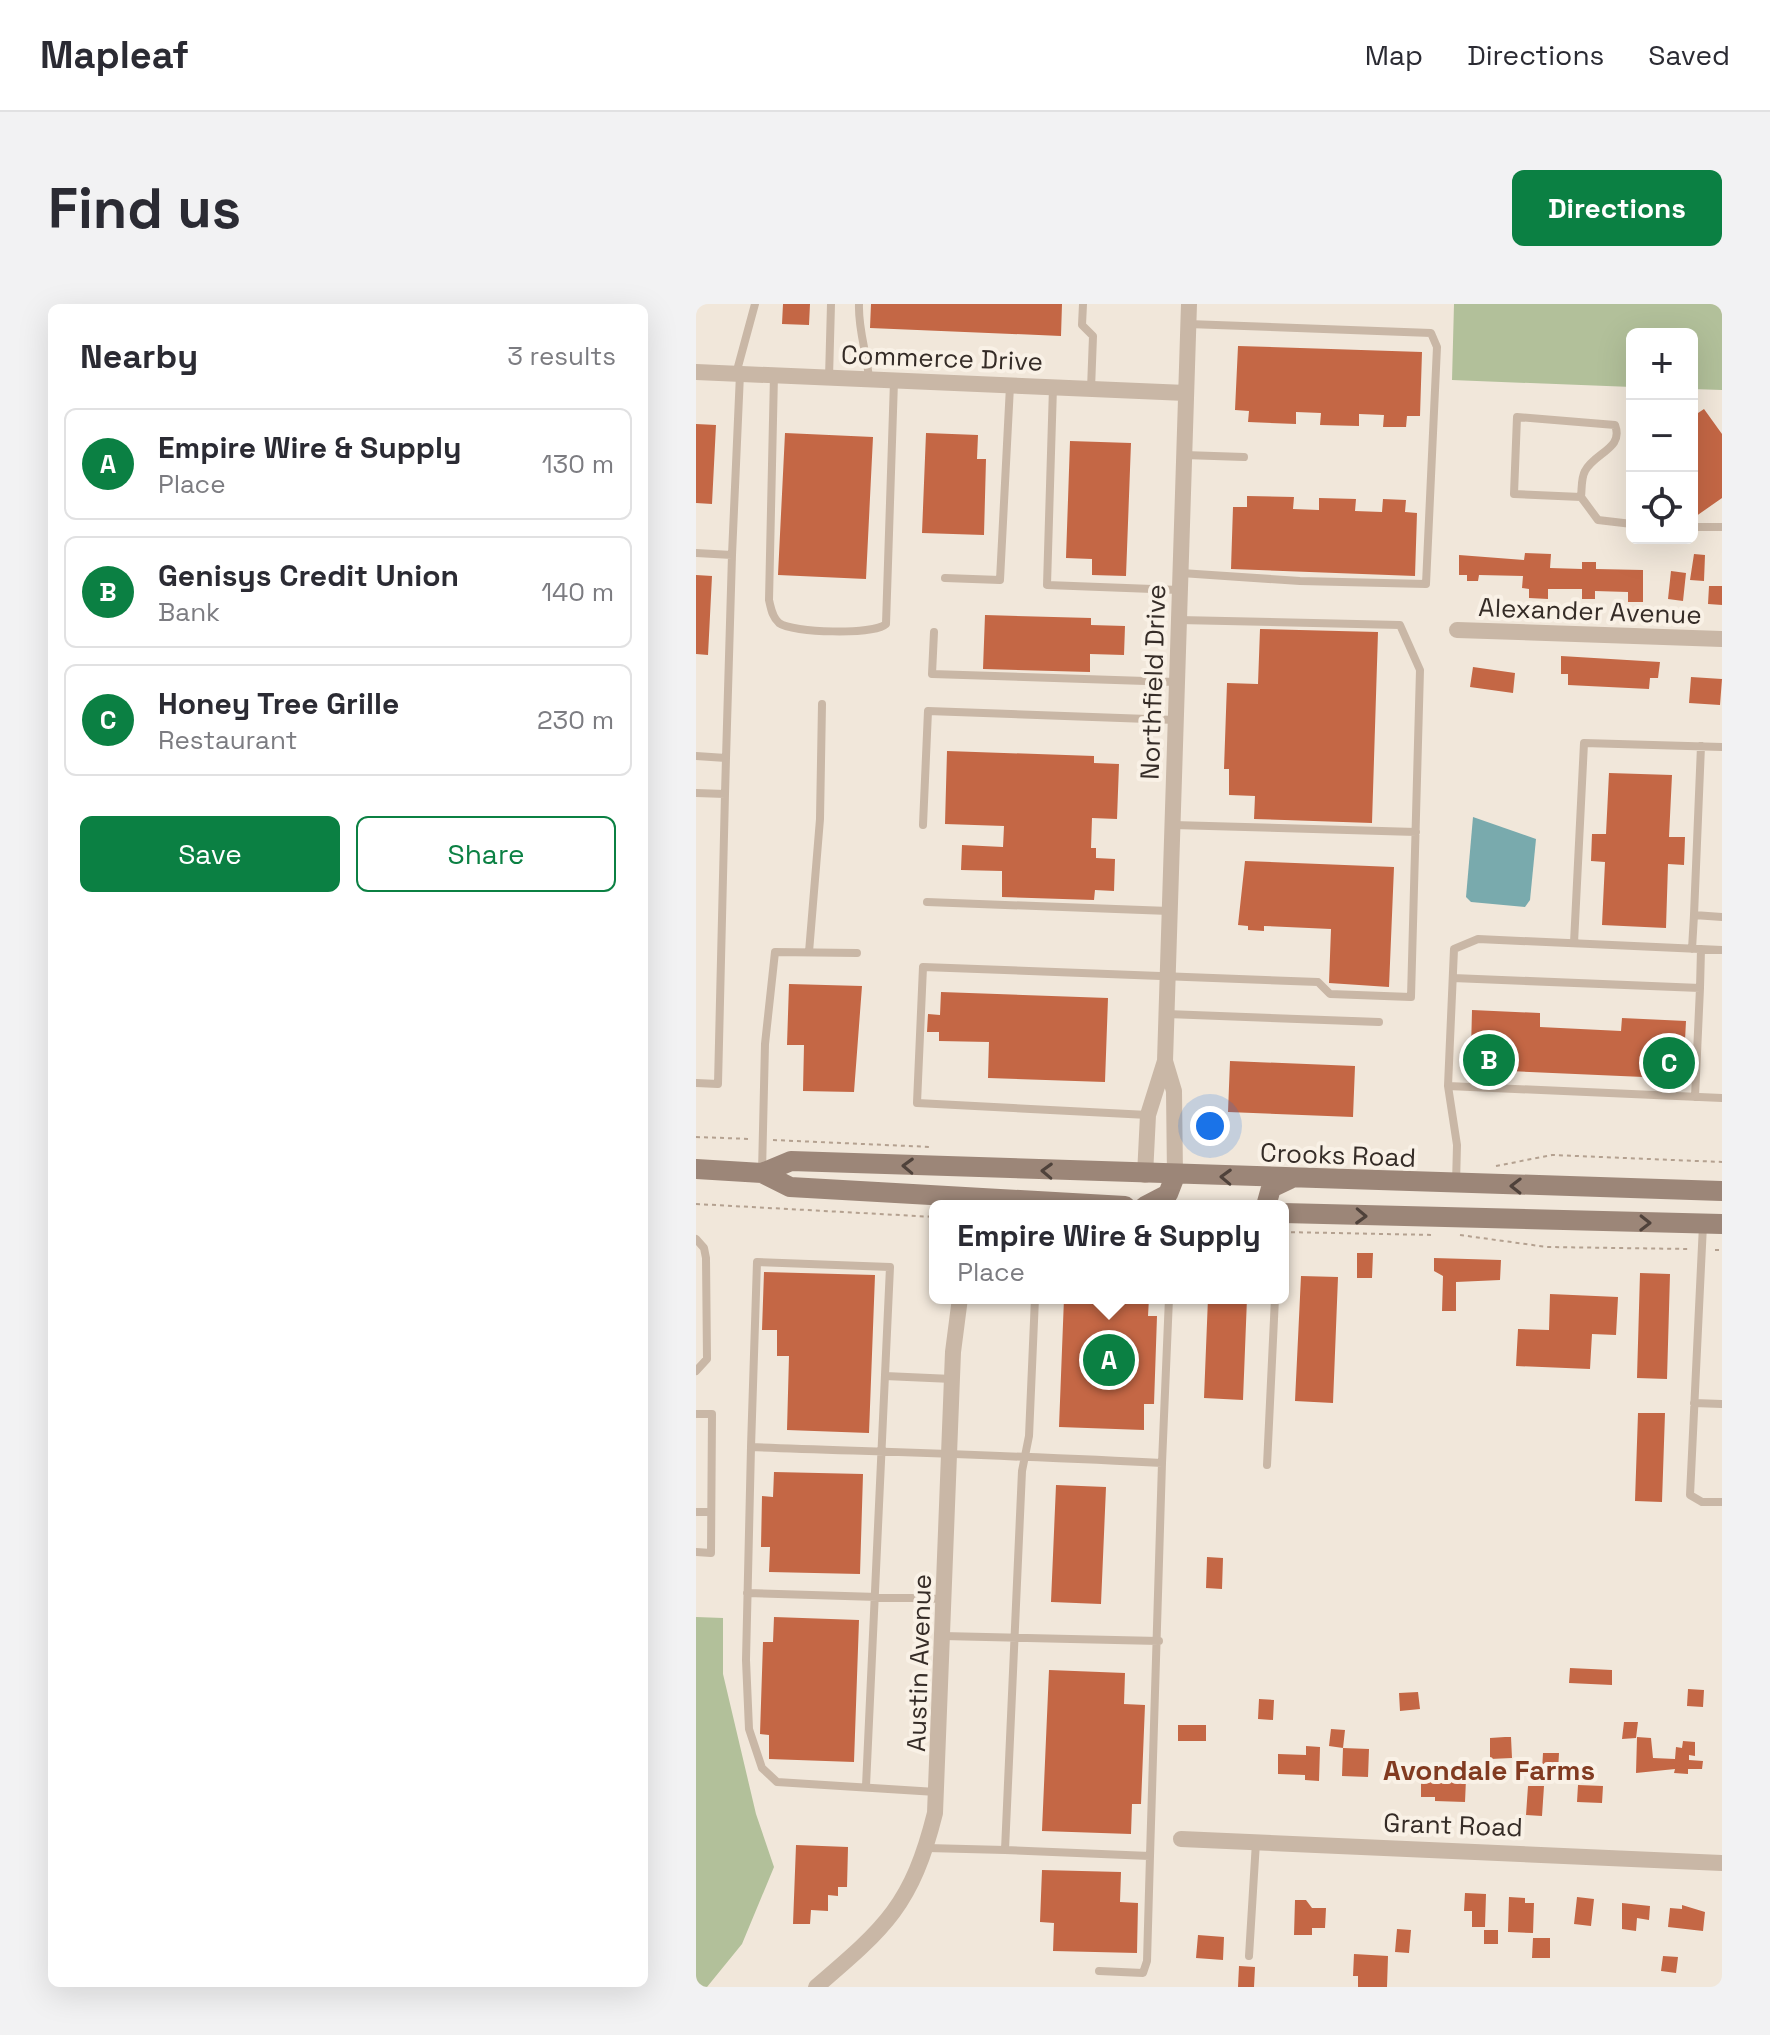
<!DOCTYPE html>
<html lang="en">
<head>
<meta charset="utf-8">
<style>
	:root { --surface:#fff; --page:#f2f2f3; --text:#2b2b33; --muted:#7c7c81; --line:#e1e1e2; --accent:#0b8043 }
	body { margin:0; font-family:"Space Grotesk",sans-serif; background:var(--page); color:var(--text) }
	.controls { position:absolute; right:24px; top:24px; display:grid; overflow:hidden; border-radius:12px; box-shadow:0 8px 32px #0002 }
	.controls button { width:72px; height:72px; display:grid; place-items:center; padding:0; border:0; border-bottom:2px solid var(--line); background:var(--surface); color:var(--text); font:40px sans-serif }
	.you { position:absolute; left:514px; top:822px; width:28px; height:28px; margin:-20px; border:6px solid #fff; border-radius:50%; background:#1a73e8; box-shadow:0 0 0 12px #1a73e833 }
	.badge { display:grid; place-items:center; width:52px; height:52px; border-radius:50%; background:var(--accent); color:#fff; font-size:26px; font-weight:700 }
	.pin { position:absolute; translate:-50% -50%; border:4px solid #fff; box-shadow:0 2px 8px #0006 }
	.popup { position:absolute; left:233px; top:896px; width:360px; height:104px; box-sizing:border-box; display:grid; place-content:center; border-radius:12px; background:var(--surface); filter:drop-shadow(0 2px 6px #0005); font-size:26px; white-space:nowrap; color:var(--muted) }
	.popup b { font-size:30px; color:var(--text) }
	.popup::after { content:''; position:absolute; left:50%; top:100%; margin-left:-16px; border:16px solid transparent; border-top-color:var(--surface) }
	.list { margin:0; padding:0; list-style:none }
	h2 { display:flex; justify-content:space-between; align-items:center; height:104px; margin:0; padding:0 32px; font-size:34px }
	h2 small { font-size:26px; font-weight:400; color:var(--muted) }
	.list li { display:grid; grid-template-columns:52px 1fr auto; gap:24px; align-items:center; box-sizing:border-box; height:112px; margin:0 16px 16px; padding:0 16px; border:2px solid var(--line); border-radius:12px }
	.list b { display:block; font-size:30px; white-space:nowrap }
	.list p { margin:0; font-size:26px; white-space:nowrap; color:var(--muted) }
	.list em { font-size:26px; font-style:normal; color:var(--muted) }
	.actions { display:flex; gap:16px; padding:24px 32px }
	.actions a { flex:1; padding:18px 0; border:2px solid var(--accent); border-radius:12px; text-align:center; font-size:28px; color:var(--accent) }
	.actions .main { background:var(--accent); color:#fff }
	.icon { flex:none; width:44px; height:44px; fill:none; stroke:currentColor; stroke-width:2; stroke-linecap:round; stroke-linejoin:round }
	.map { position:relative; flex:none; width:1026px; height:1683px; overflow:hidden; border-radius:12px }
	header { display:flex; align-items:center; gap:48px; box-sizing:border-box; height:112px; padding:0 40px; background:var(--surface); border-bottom:2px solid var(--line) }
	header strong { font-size:38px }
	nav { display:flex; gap:44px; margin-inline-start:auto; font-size:28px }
	.intro { display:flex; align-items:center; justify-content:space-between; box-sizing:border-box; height:192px; padding:0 48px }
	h1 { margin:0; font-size:56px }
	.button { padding:20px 36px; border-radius:12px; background:var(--accent); color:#fff; font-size:28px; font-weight:700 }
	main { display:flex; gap:48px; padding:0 48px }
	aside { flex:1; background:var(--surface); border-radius:12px; box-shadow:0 8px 32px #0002 }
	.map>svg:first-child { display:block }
</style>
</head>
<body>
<header>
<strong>Mapleaf</strong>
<nav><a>Map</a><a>Directions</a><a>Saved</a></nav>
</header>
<div class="intro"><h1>Find us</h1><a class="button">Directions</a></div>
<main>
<aside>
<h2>Nearby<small>3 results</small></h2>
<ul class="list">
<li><span class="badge">A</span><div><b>Empire Wire &amp; Supply</b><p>Place</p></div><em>130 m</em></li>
<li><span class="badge">B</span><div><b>Genisys Credit Union</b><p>Bank</p></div><em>140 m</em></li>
<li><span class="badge">C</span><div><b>Honey Tree Grille</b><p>Restaurant</p></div><em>230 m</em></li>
</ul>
<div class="actions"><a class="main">Save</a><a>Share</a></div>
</aside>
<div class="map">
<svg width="1026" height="1683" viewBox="0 0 1026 1683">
	<rect width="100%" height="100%" fill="#f1e7da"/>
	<path fill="#b2c09a" d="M 758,0 L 1026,0 L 1026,86 L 996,85 L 996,30 L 936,30 L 936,83 L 756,76 Z
		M 0,1313 L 27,1314 L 27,1370 L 60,1510 L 78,1563 L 46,1640 L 11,1683 L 0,1683 Z"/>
	<path fill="#79aaad" d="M 777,513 L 840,535 L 834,596 L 829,603 L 775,598 L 770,593 Z"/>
	<path fill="#c46745" d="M 87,0 L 114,0 L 113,21 L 86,20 Z
		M 175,0 L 366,0 L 365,32 L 174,24 Z
		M 542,42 L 726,48 L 724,112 L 711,112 L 710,123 L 687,123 L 688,111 L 663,110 L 663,122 L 624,121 L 625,109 L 600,108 L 600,120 L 552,118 L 553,107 L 539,106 Z
		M 1008,105 L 1026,130 L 1026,194 L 996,215 L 996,113 Z
		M 0,120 L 20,121 L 16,200 L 0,199 Z
		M 89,129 L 177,133 L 170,275 L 82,271 Z
		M 230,129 L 282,131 L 281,155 L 290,155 L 288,231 L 226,229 Z
		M 374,137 L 435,139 L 430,272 L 396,271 L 396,255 L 370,254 Z
		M 551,192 L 598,193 L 597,205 L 623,206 L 623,194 L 660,195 L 659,207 L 686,208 L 687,195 L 710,196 L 709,208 L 721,209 L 719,272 L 535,265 L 537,203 L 551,203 Z
		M 829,249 L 855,250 L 854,264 L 886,265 L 886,258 L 900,258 L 900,265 L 947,266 L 947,298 L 932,298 L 932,288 L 899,287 L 899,295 L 886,295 L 886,285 L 852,285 L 852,295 L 833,294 L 833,285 L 826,284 L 827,272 L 783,271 L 782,277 L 771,277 L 771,271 L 763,271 L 763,251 L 828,256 Z
		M 998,250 L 1009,251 L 1008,277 L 994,276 Z
		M 975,267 L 990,269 L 987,297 L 972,295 Z
		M 0,271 L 16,272 L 12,351 L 0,350 Z
		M 1013,282 L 1026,282 L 1026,301 L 1012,300 Z
		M 289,311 L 395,314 L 395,321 L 429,322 L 428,351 L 394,350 L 394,368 L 287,365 Z
		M 564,325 L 682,328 L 676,519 L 558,515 L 559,492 L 533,491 L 533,465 L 528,465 L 531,379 L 562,380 Z
		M 865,352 L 964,358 L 962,374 L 954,374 L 953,385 L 872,381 L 872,370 L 865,370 Z
		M 777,363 L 819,369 L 817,389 L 774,383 Z
		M 995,373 L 1026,375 L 1024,401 L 993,399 Z
		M 251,447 L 398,452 L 398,459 L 423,460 L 421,515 L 396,514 L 395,544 L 400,544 L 400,554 L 419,555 L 418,587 L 399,586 L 398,596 L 306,593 L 306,567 L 265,566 L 266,541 L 307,543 L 308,522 L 249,520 Z
		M 913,469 L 976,471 L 973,533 L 989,533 L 988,561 L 972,560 L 970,624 L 906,621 L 909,558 L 895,557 L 896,530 L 910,530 Z
		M 549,557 L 698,563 L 693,683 L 633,679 L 635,625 L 568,622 L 568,627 L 552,626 L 552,622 L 542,621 Z
		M 93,680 L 166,682 L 158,788 L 107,787 L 108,741 L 91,741 Z
		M 245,688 L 412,694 L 409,778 L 292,774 L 293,738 L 243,737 L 243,728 L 231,728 L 232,710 L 244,711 Z
		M 776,706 L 844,709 L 844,723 L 925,727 L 926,714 L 990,717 L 988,756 L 994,756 L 993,775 L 769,765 L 769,745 L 775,746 Z
		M 534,757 L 659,762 L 657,813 L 532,808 Z
		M 661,949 L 677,949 L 676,974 L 661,974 Z
		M 738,954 L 805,956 L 804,976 L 760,978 L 760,1007 L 746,1007 L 747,972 L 738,967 Z
		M 68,968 L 179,971 L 173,1129 L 91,1126 L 93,1052 L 81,1052 L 81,1026 L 66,1026 Z
		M 944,969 L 974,970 L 971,1075 L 941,1074 Z
		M 605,972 L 642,973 L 637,1099 L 599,1097 Z
		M 854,990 L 922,993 L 920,1031 L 896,1030 L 894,1065 L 820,1062 L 822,1025 L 853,1026 Z
		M 368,994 L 453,994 L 452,1012 L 461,1012 L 458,1100 L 448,1100 L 448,1126 L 363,1123 Z
		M 512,994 L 551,994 L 547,1096 L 508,1094 Z
		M 942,1109 L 969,1109 L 966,1198 L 939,1197 Z
		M 78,1168 L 167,1170 L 164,1270 L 73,1268 L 74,1243 L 65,1243 L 66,1192 L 77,1193 Z
		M 360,1181 L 410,1183 L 405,1300 L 355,1298 Z
		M 511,1253 L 527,1254 L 526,1285 L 510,1284 Z
		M 78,1313 L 163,1316 L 158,1458 L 73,1455 L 73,1431 L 64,1430 L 67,1338 L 77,1338 Z
		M 874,1364 L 916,1366 L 916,1381 L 873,1379 Z
		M 353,1366 L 429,1369 L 428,1400 L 449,1401 L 445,1500 L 436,1500 L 435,1530 L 346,1527 Z
		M 992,1385 L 1008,1386 L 1007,1403 L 991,1402 Z
		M 722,1388 L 724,1405 L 704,1407 L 703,1389 Z
		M 563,1395 L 578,1396 L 577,1416 L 562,1415 Z
		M 928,1418 L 942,1418 L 940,1434 L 926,1435 Z
		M 482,1421 L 510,1421 L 510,1437 L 482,1437 Z
		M 635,1425 L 649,1426 L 647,1444 L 633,1442 Z
		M 809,1433 L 815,1433 L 816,1454 L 794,1455 L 794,1434 Z
		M 941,1433 L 955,1434 L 957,1454 L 979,1455 L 980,1443 L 986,1444 L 987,1437 L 999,1438 L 999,1452 L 993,1451 L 993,1456 L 1007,1457 L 1006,1465 L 992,1465 L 992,1470 L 978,1469 L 979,1465 L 940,1469 Z
		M 610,1442 L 624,1443 L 623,1477 L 609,1476 L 609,1471 L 582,1470 L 582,1450 L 610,1451 Z
		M 647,1444 L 673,1445 L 672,1473 L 646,1472 Z
		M 847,1449 L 863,1449 L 862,1467 L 846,1466 Z
		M 753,1475 L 770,1475 L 769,1498 L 739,1497 L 739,1493 L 725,1493 L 725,1478 L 753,1479 Z
		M 882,1481 L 907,1482 L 906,1499 L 881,1498 Z
		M 832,1482 L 848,1482 L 846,1512 L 830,1511 Z
		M 100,1541 L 152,1543 L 151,1583 L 142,1583 L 142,1592 L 132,1591 L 132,1607 L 115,1606 L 114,1620 L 97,1620 Z
		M 346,1566 L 425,1568 L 424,1598 L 442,1599 L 441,1649 L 357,1647 L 358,1619 L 344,1618 Z
		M 769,1589 L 790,1590 L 789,1623 L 776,1623 L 776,1607 L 768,1607 Z
		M 813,1593 L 829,1594 L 829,1599 L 838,1599 L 837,1629 L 812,1628 Z
		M 881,1593 L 898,1595 L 895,1622 L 878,1620 Z
		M 599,1596 L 610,1596 L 616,1604 L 630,1604 L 629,1624 L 616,1624 L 616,1631 L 598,1631 Z
		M 926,1599 L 954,1602 L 953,1616 L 941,1614 L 940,1627 L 926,1625 Z
		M 986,1601 L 1009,1608 L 1007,1627 L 972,1623 L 974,1604 L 986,1605 Z
		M 701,1625 L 715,1626 L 713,1649 L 699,1648 Z
		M 788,1626 L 802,1626 L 802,1640 L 788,1640 Z
		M 502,1631 L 528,1633 L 527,1656 L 500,1654 Z
		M 837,1634 L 854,1634 L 854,1654 L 836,1654 Z
		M 658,1650 L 692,1652 L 691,1683 L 662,1683 L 662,1672 L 657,1672 Z
		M 967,1652 L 982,1653 L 980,1669 L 965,1667 Z
		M 543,1662 L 559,1663 L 558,1683 L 542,1683 Z"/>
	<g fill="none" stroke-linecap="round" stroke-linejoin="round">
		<path stroke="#b4a190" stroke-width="2" stroke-dasharray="4 4" stroke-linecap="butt" d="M 0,833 L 55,835
			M 77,836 L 235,843
			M 800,862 L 856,851 L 1026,858
			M 0,900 L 239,913
			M 587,928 L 738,931
			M 764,931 L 851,943 L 993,945
			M 1019,946 L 1026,946"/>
		<path stroke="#c9b7a6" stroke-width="8" d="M 163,0 C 162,26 171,49 173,75
			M 387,0 L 386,21 L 397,32 L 395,85
			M 40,70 L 59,0
			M 78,71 L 73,296 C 75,304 76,313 83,319 C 96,329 178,331 190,320 L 198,77
			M 133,74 L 135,0
			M 357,83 L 351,281 L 483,286
			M 488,151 L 548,153
			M 885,193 L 818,190 L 821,113 L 919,121 C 928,145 899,148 889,167 C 885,174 886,184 885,193 L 902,216 L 936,220
			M 996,223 L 1026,223
			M 0,249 L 36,251 L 44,70
			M 485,269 L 604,277 L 730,280 L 741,43 L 735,29 L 492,20
			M 249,274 L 304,276 L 314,82
			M 238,328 L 236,370 L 480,378
			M 0,452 L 30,454 L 36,251
			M 0,489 L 29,490 L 22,780 L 0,779
			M 29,490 L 30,454
			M 227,521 L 232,407 L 480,416
			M 477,521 L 720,528
			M 231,598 L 473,607
			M 998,611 L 1005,442
			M 878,639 L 888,439 L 1026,443
			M 996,645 L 998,611 L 1026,613
			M 113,648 L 124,515 L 126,400
			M 757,674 L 1004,684 L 1005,645
			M 471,710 L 683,718
			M 752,782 L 1026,794
			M 999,793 L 1004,684
			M 452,811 L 221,799 L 227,663 L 622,678 L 634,690 L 715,693 L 724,366 L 704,321 L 483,316
			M 66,868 L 69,740 L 79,648 L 161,649
			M 760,880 L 761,841 L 752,782 L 758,645 L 782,635 L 1026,646
			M 1007,921 L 994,1191 L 1006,1198 L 1026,1198
			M 0,935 L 8,944 L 10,954 L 11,1055 L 0,1067
			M 339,994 L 333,1132 L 326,1167 L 309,1546 L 454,1552 L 466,1159
			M 189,1072 L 256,1075
			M 998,1099 L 1026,1100
			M 0,1110 L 16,1110 L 15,1249 L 0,1248
			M 55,1143 L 50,1356 L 53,1425 L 66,1464 L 81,1478 L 240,1488
			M 571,1161 L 579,994
			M 0,1208 L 15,1208
			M 51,1289 L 248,1295
			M 247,1332 L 463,1337
			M 170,1482 L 194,963 L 61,958 L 55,1143 C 192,1148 329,1152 466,1159 L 473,994
			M 231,1544 L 309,1546
			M 553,1652 L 560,1538
			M 403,1667 L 447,1669 L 451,1657 L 454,1552"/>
		<path stroke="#c9b7a6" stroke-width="16" d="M 0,68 L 490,89
			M 761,326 L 1026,335
			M 449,871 L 452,811 L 469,757
			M 479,872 L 478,787 L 469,757 L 493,0
			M 485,1535 L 1026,1559
			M 120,1683 C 190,1623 216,1601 239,1509 L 257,1048 L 264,994"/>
		<path stroke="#9c8678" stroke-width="20" d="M 0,865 L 66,869 L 94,883 L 429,902
			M 66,869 L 95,857 L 1026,887
			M 449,902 L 472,890 L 479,872
			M 570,902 L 575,884 L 594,875
			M 587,909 L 1026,920"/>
	</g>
	<defs><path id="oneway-chevron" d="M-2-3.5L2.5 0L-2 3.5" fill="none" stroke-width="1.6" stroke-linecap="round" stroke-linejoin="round" transform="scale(2)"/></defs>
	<g stroke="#4f423b">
		<use href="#oneway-chevron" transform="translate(212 862) rotate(-178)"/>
		<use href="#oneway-chevron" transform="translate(351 867) rotate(-178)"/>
		<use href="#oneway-chevron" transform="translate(530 873) rotate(-178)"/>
		<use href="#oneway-chevron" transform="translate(820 882) rotate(-179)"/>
		<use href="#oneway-chevron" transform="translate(665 912) rotate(2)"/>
		<use href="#oneway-chevron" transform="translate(949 919) rotate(1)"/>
	</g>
	<g text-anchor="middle" stroke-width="8" stroke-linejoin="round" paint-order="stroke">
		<g font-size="26" fill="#352c27" stroke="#f9f1e6">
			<text transform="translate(246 54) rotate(2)" y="9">Commerce Drive</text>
			<text transform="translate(894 307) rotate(2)" y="9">Alexander Avenue</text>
			<text transform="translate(457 378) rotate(-88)" y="9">Northfield Drive</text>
			<text transform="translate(642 851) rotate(2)" y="9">Crooks Road</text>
			<text transform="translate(223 1359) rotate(-88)" y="9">Austin Avenue</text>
			<text transform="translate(757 1521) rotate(2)" y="9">Grant Road</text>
		</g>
		<g font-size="28" font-weight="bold" fill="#823b21" stroke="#f9f1e6">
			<text x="793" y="1476">Avondale Farms</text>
		</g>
	</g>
</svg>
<div class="controls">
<button>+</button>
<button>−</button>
<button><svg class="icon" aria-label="locate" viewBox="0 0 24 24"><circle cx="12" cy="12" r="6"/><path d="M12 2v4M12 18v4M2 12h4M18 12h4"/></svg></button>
</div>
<div class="you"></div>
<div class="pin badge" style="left:413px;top:1056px">A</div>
<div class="popup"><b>Empire Wire &amp; Supply</b>Place</div>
<div class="pin badge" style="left:793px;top:756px">B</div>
<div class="pin badge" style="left:973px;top:759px">C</div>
</div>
</main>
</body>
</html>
